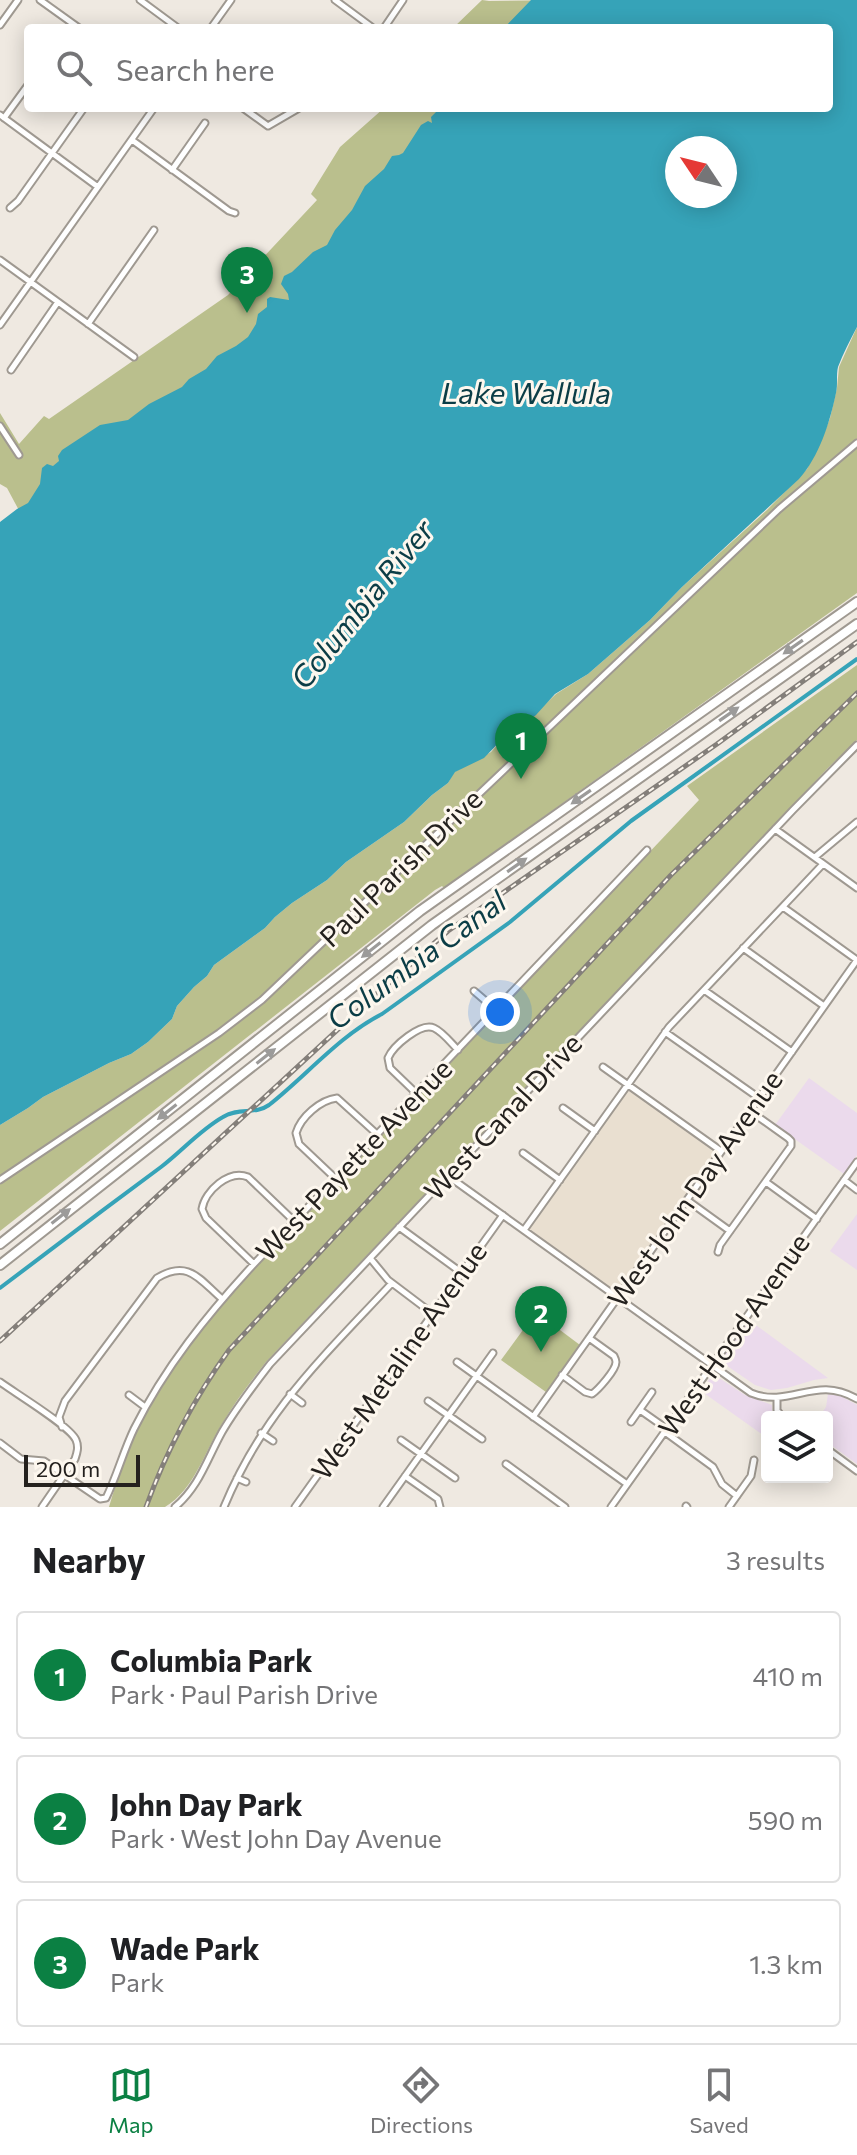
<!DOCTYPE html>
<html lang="en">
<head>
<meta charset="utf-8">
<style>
	:root { --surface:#fff; --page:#f6f6f6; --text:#202124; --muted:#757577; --line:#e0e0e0; --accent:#0b8043 }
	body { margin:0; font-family:Commissioner,sans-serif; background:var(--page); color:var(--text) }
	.controls { position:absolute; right:24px; bottom:24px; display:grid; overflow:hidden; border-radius:8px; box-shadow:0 4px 20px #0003 }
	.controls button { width:72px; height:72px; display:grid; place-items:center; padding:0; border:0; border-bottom:2px solid var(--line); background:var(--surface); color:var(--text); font:40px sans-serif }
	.compass { position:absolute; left:665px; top:136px; width:72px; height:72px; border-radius:50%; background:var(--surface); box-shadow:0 4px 20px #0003; rotate:305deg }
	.scale { position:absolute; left:24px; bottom:20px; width:116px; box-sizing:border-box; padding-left:8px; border:4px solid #24211e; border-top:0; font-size:22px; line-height:28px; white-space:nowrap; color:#24211e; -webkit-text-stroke:6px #fdf7ee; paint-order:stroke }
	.you { position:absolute; left:500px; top:1012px; width:28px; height:28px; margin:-20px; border:6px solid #fff; border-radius:50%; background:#1a73e8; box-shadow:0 0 0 12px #1a73e833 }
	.badge { display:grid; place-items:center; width:52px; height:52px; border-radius:50%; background:var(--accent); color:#fff; font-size:26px; font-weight:700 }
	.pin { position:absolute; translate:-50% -66px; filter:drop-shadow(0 2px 4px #0008) }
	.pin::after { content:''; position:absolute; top:42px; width:28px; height:24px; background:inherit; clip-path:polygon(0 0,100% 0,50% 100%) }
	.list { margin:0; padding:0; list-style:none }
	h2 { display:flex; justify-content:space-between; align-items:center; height:104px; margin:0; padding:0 32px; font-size:34px }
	h2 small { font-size:26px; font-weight:400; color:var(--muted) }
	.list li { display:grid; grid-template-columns:52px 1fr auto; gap:24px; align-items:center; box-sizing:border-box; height:128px; margin:0 16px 16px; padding:0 16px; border:2px solid var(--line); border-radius:8px }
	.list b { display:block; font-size:30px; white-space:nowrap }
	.list p { margin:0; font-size:26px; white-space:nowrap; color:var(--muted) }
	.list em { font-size:26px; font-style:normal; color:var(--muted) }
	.icon { flex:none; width:44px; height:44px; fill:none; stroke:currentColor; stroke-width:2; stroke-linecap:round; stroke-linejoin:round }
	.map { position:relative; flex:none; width:857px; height:1507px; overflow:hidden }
	.search { position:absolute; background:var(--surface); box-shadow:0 4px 20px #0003; left:24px; right:24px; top:24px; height:88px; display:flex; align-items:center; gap:20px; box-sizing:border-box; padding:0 28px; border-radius:8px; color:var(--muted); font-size:30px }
	.sheet { height:536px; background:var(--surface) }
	nav { display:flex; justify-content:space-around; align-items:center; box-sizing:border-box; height:112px; border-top:2px solid var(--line); background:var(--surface); font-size:22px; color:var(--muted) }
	nav a { display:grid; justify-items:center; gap:4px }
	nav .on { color:var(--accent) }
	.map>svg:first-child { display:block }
</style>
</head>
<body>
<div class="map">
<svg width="857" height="1507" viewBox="0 0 857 1507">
	<rect width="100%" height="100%" fill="#efe9e1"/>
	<path fill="#ebdaec" d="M 809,1078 L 857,1113 L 857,1155 L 844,1174 L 775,1125 Z
		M 857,1214 L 857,1270 L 830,1251 Z
		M 749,1320 L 828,1378 L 814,1380 L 787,1388 L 771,1390 L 755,1385 L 720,1361 Z
		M 713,1374 L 745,1395 L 772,1405 L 772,1413 L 775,1417 L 767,1417 L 767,1438 L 701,1391 Z
		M 828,1394 L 841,1396 L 857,1405 L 857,1464 L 827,1442 L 827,1417 L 819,1417 L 826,1407 Z"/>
	<path fill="#e9dfd0" d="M 627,1084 L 721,1151 L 617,1298 L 524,1230 Z"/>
	<path fill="#babf8d" d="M 482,0 L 489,1 L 568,0 L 547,28 L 453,28 Z
		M 384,108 L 482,108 L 332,272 L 22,516 L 7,488 L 0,484 L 0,413 L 19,444 L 44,416 L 49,419 L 228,295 L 317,200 L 311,194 L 340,147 Z
		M 857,327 L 857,593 L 444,888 L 442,886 L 435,890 L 0,1231 L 0,1125 L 28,1108 L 43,1097 L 109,1063 L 131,1054 L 148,1042 L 172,1019 L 177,1006 L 194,987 L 207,976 L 214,965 L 265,928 L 275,917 L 292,903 L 327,880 L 346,862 L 404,822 L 432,795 L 448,783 L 454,772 L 491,752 L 513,728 L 522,726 L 556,694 L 588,674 L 650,620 L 682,587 L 767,510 L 807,469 L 821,441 L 830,418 L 837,388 L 839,367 Z
		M 857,665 L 857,740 L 827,769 L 266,1362 C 250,1382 235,1402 222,1424 C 205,1451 194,1490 165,1507 L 109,1507 C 125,1454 146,1402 179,1357 C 194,1335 213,1315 229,1294 L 699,800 L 687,786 Z
		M 536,1312 L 580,1345 L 546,1392 L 501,1360 Z"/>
	<path fill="#36a3b8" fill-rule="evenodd" d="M 531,0 L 857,0 L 857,327 C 850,340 843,354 838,367 C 836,375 838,384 836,393 C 830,422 819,457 799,479 L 682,587 L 650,620 L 588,674 L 555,694 L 536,715 L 522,726 L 513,728 L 484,758 L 455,772 L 448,783 L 432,795 L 404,822 L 346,862 L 327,880 L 292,903 L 275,917 L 265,928 L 214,965 L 207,976 L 194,987 L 177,1006 L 172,1019 L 148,1042 L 131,1054 L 109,1063 L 43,1097 L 28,1108 L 0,1125 L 0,522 L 17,509 L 28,503 L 40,484 L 42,468 L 47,464 L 53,466 L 59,461 L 58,456 L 62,450 L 100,425 L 128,420 L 149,404 L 182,387 L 189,379 L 206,369 L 217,356 L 236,346 L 248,337 L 256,324 L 258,314 L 267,307 L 267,299 L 270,297 L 289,300 L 288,294 L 281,284 L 284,276 L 292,272 L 313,252 L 327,245 L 335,230 L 352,210 L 365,186 L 384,169 L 392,156 L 399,155 L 403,153 L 421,125 L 428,121 L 432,123 L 431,117 L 440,108 L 829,108 L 829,28 L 504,28 ZM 677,148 L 725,148 L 725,196 L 677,196 Z"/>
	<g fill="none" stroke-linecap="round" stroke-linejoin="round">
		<path stroke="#36a3b8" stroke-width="4" d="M 0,1288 C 54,1247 107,1207 161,1167 C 182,1151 200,1130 223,1117 C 239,1107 255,1115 269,1105 C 307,1075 339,1036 382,1014 L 510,922 L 631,821 L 857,659"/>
		<defs>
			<path id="minor" d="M 40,0 L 79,28
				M 140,0 L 178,28
				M 335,0 L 373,28
				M 0,25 L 18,0
				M 211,28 L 231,0
				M 384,28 L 403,0
				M 243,108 L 268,126 L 299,108
				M 0,115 L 98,187
				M 4,118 L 28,85
				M 132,140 L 229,211 L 235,213
				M 172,170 L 205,123
				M 10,208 L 18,201 L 84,108
				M 0,260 L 134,357
				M 88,324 L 154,230
				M 0,325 L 154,108
				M 11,370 L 58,302
				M 0,426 L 19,455
				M 775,829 L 857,888
				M 815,857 L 857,822
				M 783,907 L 857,960
				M 743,948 L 824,1006
				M 704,990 L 792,1052
				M 474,991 L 495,1009
				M 665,1032 L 759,1098
				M 603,1067 L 721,1151
				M 417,1094 L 390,1068 L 388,1058 C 393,1046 421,1022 434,1028 C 443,1032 451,1043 458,1050
				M 563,1108 L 595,1131
				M 523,1153 L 560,1180
				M 448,1176 L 751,1393 C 791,1409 815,1374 857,1399
				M 336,1179 L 299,1144 L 296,1133 C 301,1117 320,1100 337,1098 L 378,1135
				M 0,1180 L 219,1033 L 262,1000 L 779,509 L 857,443
				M 844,1180 L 857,1190
				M 766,1182 L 817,1219
				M 687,1200 L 730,1231
				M 399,1227 L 462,1273
				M 524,1230 L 669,1027 L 823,864
				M 718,1252 L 720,1245 L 730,1231 L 791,1146 L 791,1141 L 788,1138 L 750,1111
				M 370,1258 L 388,1280 L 433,1314
				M 254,1264 L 206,1218 L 202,1209 C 205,1191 229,1169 248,1177 L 295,1222
				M 457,1362 L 627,1484
				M 562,1375 L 585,1392 L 592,1394 C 598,1390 616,1370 616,1362 C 616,1360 615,1358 614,1356 L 589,1338
				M 0,1382 C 15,1393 70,1426 76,1440 C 79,1447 77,1453 75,1459 L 42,1507
				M 290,1394 L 302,1403
				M 129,1395 L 145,1407
				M 777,1398 L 777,1410 L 782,1417
				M 428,1401 L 482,1439
				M 640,1410 L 667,1429
				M 533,1417 L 857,960
				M 631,1422 L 652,1392
				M 62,1427 L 59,1417 L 65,1401 L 157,1278 C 188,1259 199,1279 222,1299
				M 665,1432 L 713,1467 L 722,1484 L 737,1496
				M 261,1433 L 273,1441
				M 401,1440 L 455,1478
				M 0,1443 L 21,1459 L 44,1461 L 100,1499 L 106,1498 C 117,1476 123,1452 134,1429 C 165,1367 207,1315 254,1264 L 647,850
				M 827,1449 L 857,1471
				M 506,1464 L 565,1507
				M 405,1476 L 438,1499 L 440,1507
				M 237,1478 L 246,1482
				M 686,1506 L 687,1507
				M 175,1507 C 199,1487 207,1459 222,1432 C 236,1408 253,1386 270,1364 L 793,810 L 857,745
				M 224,1507 C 263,1412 324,1356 392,1283
				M 295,1507 L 503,1215
				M 383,1507 L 493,1353
				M 611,1507 L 857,1162
				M 729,1507 L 751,1476 L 754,1460"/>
			<path id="highway" d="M 0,1244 L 420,911 L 857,602
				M 0,1265 L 432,925 L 857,624"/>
		</defs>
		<use href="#minor" stroke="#9f9991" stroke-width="9"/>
		<use href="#highway" stroke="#9f9991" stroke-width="12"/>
		<use href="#minor" stroke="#fff" stroke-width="5"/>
		<use href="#highway" stroke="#fff" stroke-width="8"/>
		<defs>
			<path id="rail" d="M 0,1341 L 372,998 L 448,931 L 717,744 L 857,642
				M 146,1507 C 167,1449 193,1400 229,1350 L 671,875 L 857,693"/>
		</defs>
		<use href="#rail" stroke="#847f7a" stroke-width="5"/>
		<use href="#rail" stroke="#fdf7ee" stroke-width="2" stroke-dasharray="6" stroke-linecap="butt"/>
	</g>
	<defs><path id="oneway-solid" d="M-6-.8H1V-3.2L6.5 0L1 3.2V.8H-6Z" transform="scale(2)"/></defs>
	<g fill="#9c9b9a">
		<use href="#oneway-solid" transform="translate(793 647) rotate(145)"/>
		<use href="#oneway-solid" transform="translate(729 714) rotate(-35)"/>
		<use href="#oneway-solid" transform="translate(581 797) rotate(145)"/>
		<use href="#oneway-solid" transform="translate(517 865) rotate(-35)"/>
		<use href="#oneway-solid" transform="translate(371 950) rotate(142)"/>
		<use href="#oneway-solid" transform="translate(266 1056) rotate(-38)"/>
		<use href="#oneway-solid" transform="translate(167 1112) rotate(142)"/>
		<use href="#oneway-solid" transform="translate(61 1216) rotate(-38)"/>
	</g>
	<g text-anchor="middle" stroke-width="6" stroke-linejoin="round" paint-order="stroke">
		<g font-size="28" fill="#24211e" stroke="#fdf7ee">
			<text transform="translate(401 868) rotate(-44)" y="10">Paul Parish Drive</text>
			<text transform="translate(503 1117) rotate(-47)" y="10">West Canal Drive</text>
			<text transform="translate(354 1160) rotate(-46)" y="10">West Payette Avenue</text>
			<text transform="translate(695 1189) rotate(-55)" y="10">West John Day Avenue</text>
			<text transform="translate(734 1335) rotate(-55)" y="10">West Hood Avenue</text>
			<text transform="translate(399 1361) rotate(-55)" y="10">West Metaline Avenue</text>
		</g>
		<g font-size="30" font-style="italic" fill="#0b3d46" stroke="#fdf7ee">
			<text x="526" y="404">Lake Wallula</text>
			<text transform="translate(363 605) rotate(-51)" y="10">Columbia River</text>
			<text transform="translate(417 961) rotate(-36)" y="10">Columbia Canal</text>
		</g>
	</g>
</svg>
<div class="controls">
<button><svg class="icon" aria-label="layers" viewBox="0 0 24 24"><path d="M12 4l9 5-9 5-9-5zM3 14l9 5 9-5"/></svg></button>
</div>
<svg class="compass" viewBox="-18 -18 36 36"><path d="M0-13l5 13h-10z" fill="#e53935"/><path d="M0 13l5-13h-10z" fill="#757577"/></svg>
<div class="scale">200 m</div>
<div class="you"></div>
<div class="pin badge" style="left:521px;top:779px">1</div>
<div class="pin badge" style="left:541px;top:1352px">2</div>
<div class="pin badge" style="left:247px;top:313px">3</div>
<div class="search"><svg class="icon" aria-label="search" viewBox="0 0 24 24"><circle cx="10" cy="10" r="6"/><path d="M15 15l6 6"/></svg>Search here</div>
</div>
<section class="sheet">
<h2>Nearby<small>3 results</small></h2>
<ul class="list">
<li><span class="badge">1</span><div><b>Columbia Park</b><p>Park · Paul Parish Drive</p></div><em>410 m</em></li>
<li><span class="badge">2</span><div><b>John Day Park</b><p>Park · West John Day Avenue</p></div><em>590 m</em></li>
<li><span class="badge">3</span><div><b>Wade Park</b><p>Park</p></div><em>1.3 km</em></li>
</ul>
</section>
<nav>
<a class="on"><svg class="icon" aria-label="map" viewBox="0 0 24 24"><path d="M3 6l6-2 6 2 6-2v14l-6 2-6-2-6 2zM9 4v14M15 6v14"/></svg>Map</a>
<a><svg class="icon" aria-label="directions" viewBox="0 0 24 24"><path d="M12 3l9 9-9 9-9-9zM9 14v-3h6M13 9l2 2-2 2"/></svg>Directions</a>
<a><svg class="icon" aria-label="saved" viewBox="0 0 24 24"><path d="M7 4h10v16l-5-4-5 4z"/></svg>Saved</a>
</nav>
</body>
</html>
